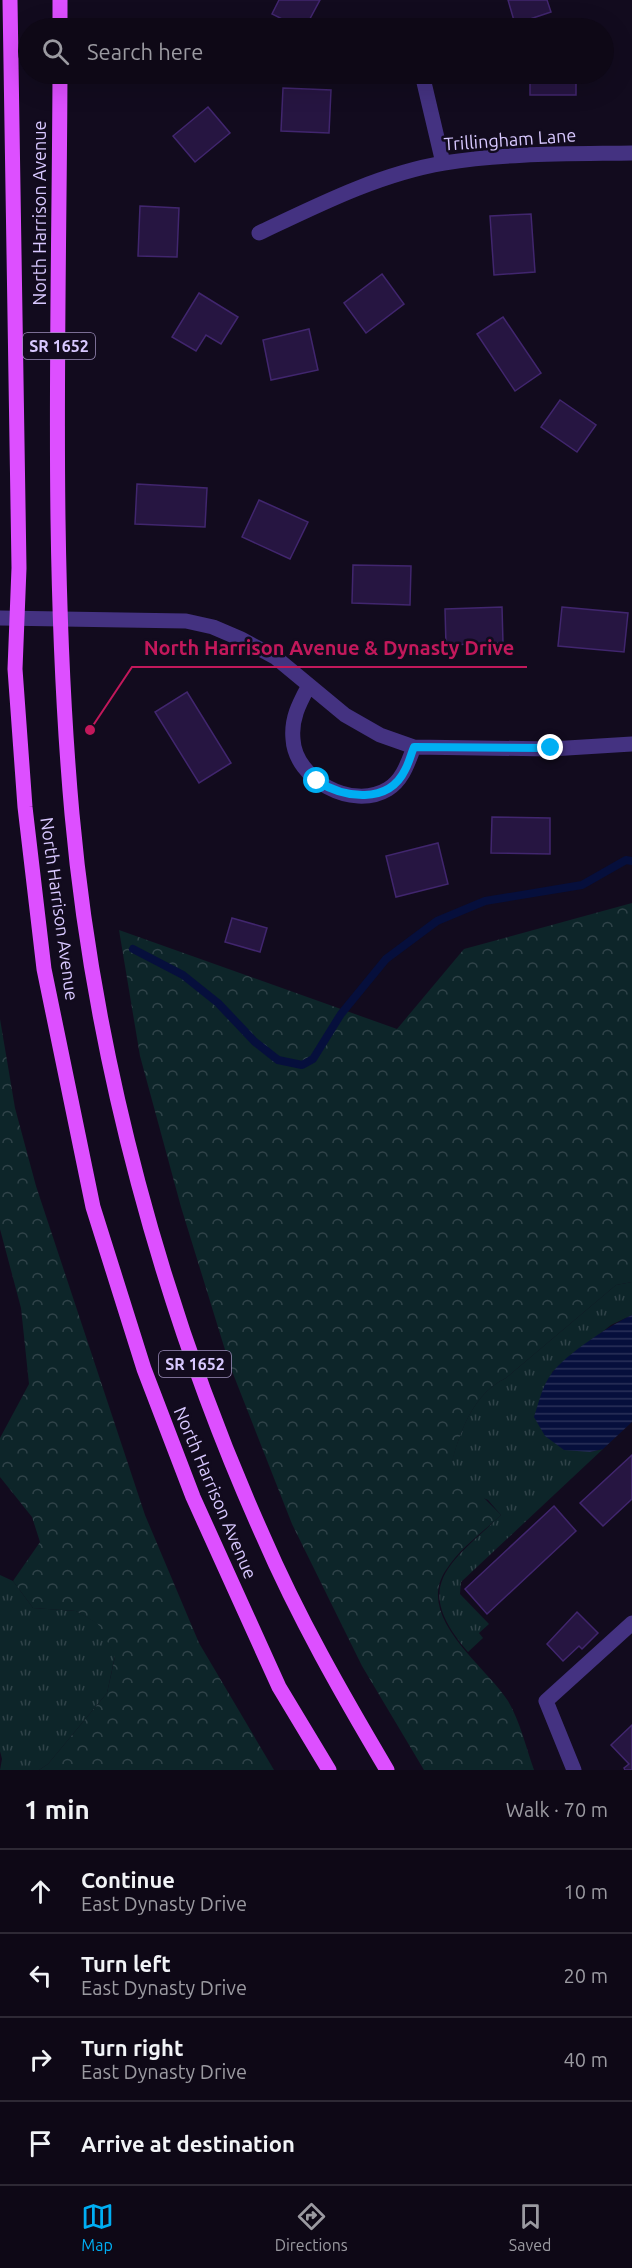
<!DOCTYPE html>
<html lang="en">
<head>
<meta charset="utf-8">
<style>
	:root { --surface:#0e0816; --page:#17111f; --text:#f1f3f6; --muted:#9b9aa1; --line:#2e2935; --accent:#00aef3 }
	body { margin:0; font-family:Ubuntu,sans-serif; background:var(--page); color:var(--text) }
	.stop { position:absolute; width:18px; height:18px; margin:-14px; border:4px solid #00aef3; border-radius:50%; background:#fff }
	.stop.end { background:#00aef3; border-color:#fff; box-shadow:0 2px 6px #0008 }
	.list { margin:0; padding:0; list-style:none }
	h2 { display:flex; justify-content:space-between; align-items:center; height:78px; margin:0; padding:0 24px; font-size:26px }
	h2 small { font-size:20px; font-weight:400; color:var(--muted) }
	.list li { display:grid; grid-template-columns:39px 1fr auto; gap:18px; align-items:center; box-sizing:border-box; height:84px; padding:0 24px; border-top:2px solid var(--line) }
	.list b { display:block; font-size:22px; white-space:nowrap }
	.list p { margin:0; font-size:20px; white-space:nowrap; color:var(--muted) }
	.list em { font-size:20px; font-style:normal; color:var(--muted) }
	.icon { flex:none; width:33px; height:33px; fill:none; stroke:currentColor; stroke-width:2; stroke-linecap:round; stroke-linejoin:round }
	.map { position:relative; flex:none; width:632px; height:1770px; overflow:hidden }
	.search { position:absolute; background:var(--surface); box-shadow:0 6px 24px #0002; left:18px; right:18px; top:18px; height:66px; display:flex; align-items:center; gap:15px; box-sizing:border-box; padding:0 21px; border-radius:33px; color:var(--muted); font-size:22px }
	.sheet { height:414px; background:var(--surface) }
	nav { display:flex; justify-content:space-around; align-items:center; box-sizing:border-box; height:84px; border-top:2px solid var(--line); background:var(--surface); font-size:16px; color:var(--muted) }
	nav a { display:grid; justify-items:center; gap:3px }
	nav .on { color:var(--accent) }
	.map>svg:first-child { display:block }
</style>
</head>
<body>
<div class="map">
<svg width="632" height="1770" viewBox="0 0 632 1770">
	<defs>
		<pattern id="grass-tufts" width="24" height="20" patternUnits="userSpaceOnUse" patternTransform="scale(1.5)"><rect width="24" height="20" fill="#0d2529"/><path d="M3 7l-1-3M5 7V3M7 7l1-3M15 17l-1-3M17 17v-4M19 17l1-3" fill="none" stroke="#304349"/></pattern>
		<pattern id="forest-crowns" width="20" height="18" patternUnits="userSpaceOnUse" patternTransform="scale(1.5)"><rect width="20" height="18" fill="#0d2529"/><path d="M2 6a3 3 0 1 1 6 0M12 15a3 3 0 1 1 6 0" fill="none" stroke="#304349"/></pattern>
		<pattern id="water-rules" width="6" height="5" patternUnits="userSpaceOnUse" patternTransform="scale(1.5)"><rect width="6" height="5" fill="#060f3c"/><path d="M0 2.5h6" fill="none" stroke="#2a3059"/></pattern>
	</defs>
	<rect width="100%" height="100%" fill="#120b1e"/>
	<path fill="url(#grass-tufts)" d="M 632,1282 L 632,1315 L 611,1325 L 552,1372 L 590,1452 L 603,1449 L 461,1582 L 460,1594 L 489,1624 L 479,1633 L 483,1638 L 468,1652 C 410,1585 450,1564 501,1515 L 488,1500 L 446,1482 C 457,1443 467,1397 506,1378 L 616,1285 Z
		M 0,1575 L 13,1581 L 33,1608 L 76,1611 L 99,1624 L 115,1656 L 107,1693 L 48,1764 L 39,1770 L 0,1770 L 2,1759 L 0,1751 Z"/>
	<path fill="url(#forest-crowns)" d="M 632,903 L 632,1282 L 616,1285 L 506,1378 C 467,1397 457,1443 447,1481 L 476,1490 L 501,1515 C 483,1532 459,1549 446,1570 C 414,1617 486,1666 508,1701 C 520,1721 526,1748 534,1770 L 424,1770 L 362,1666 L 292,1524 L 230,1366 L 181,1207 L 140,1056 L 119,930 L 397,1029 L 464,949 Z
		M 0,1019 L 15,1108 L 36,1186 L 145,1515 L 199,1643 L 274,1770 L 39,1770 L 48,1764 L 107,1693 L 115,1657 L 98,1624 L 76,1611 L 33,1608 L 13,1581 L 40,1542 L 32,1517 L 0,1477 L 0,1438 L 29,1384 L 21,1308 L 0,1229 Z"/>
	<path fill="url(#water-rules)" d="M 632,1315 L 632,1422 L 603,1449 L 590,1452 L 564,1450 L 545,1436 L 534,1417 C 539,1402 542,1386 552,1373 C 565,1355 612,1324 632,1315 Z"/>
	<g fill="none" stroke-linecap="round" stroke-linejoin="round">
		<path stroke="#060f3c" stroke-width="8" d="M 133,949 L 183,975 L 218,1003 L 255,1042 L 278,1060 L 302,1065 L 313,1059 L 341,1014 L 386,959 L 437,921 L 485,901 L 582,885 L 626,860 L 632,861"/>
	</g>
	<path fill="#261541" stroke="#41266e" stroke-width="1.5" d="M 279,0 L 320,0 L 305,28 L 300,28 L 272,14 Z
		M 508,0 L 547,0 L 551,12 L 515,24 Z
		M 530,74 L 576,74 L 576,95 L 530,95 Z
		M 283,88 L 331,90 L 329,133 L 281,131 Z
		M 208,107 L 230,133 L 195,162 L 173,136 Z
		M 140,206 L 179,208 L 177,257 L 138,256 Z
		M 531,214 L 535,272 L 494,275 L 490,216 Z
		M 382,274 L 404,304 L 366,333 L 344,303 Z
		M 199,293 L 238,317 L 221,344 L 206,335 L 196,351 L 172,337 Z
		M 503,317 L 541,373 L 515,391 L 477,334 Z
		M 309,329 L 318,370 L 271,380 L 263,340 Z
		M 560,400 L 596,425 L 577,452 L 541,427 Z
		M 137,484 L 207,488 L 205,527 L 135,524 Z
		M 259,500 L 308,522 L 290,559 L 242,537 Z
		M 353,565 L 411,566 L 410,605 L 352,603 Z
		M 502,607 L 503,643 L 446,645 L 445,609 Z
		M 562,607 L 628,613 L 624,652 L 558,646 Z
		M 187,692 L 231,763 L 199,783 L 155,712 Z
		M 492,817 L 550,818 L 550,854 L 491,853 Z
		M 438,843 L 448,884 L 396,897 L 386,856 Z
		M 232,918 L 267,928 L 260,952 L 225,942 Z
		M 632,1455 L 632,1499 L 603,1526 L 580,1503 Z
		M 554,1506 L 576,1531 L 487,1614 L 465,1589 Z
		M 577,1612 L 598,1633 L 582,1649 L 579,1646 L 563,1661 L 547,1644 Z
		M 632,1725 L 632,1770 L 625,1770 L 624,1768 L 629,1764 L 611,1745 Z"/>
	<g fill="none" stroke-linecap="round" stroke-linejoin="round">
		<path stroke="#443281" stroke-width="15" d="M 422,74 L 443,163
			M 259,233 C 318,205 379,174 444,163 C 505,153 570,154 632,153
			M 0,618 L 186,621 L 213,627 L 241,639 L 275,657 L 345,715 L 380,735 L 414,747 L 551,749 L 632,744
			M 308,687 C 299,704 291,719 293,739 C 295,779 352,811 388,789 C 403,780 408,762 414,747
			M 574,1770 L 546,1701 L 632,1623"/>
		<path stroke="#dd4fff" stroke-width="15" d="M 10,0 L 19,568 L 15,669 L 25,807 L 44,969 L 93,1207 L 144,1369 L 193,1497 L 279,1687 L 329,1770
			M 60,28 L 60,0
			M 60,74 C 59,320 50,568 72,814 C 94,1058 163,1313 263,1536 C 298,1617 342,1694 387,1770"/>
	</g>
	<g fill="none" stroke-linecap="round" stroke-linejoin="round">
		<path stroke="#00aef3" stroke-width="8" d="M 317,781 C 344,798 388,805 405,770 C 409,763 411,754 414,747 L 551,748"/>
	</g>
	<g text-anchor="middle" stroke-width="5" stroke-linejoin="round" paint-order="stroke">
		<g fill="#120b1e" stroke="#9d8fbc" stroke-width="1.5">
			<rect x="23" y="333" width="72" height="26" rx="4.5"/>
			<rect x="159" y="1351" width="72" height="26" rx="4.5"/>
		</g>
		<g font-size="16" font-weight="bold" fill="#d8c8ff">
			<text x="59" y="352">SR 1652</text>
			<text x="195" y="1370">SR 1652</text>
		</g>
		<g font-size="18" fill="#d8c8ff" stroke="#120b1e">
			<text transform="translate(510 140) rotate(-4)" y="6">Trillingham Lane</text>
			<text transform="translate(40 213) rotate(-90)" y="6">North Harrison Avenue</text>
			<text transform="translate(59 909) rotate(82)" y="6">North Harrison Avenue</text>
			<text transform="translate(215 1493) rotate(67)" y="6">North Harrison Avenue</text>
		</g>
	</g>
	<path fill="none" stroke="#c2185b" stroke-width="2" d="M90 730L132 667H527"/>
	<circle fill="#c2185b" stroke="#120b1e" stroke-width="2" cx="90" cy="730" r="6"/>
	<g font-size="20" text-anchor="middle" font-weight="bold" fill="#c2185b" stroke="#120b1e" stroke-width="5" stroke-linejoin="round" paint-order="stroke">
		<text x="329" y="655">North Harrison Avenue &amp; Dynasty Drive</text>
	</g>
</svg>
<div class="stop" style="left:317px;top:781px"></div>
<div class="stop end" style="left:551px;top:748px"></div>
<div class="search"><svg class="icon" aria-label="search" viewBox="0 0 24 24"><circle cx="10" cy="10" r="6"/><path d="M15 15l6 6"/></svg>Search here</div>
</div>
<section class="sheet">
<h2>1 min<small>Walk · 70 m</small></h2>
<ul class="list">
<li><svg class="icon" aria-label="ahead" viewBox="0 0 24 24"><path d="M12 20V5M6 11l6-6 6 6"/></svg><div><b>Continue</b><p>East Dynasty Drive</p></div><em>10 m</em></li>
<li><svg class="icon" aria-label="left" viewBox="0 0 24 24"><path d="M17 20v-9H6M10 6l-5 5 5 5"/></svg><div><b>Turn left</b><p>East Dynasty Drive</p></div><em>20 m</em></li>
<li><svg class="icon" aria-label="right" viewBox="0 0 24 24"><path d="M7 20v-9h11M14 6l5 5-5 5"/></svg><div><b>Turn right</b><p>East Dynasty Drive</p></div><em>40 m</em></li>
<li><svg class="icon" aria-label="arrive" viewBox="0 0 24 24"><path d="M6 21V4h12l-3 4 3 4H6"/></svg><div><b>Arrive at destination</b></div></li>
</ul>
</section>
<nav>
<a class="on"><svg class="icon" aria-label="map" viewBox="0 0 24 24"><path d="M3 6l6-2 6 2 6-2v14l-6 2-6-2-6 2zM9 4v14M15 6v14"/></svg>Map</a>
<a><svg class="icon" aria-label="directions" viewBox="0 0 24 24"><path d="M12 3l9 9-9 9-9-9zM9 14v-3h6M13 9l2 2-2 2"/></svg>Directions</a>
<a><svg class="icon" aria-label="saved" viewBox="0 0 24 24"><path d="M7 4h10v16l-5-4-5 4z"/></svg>Saved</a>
</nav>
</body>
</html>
